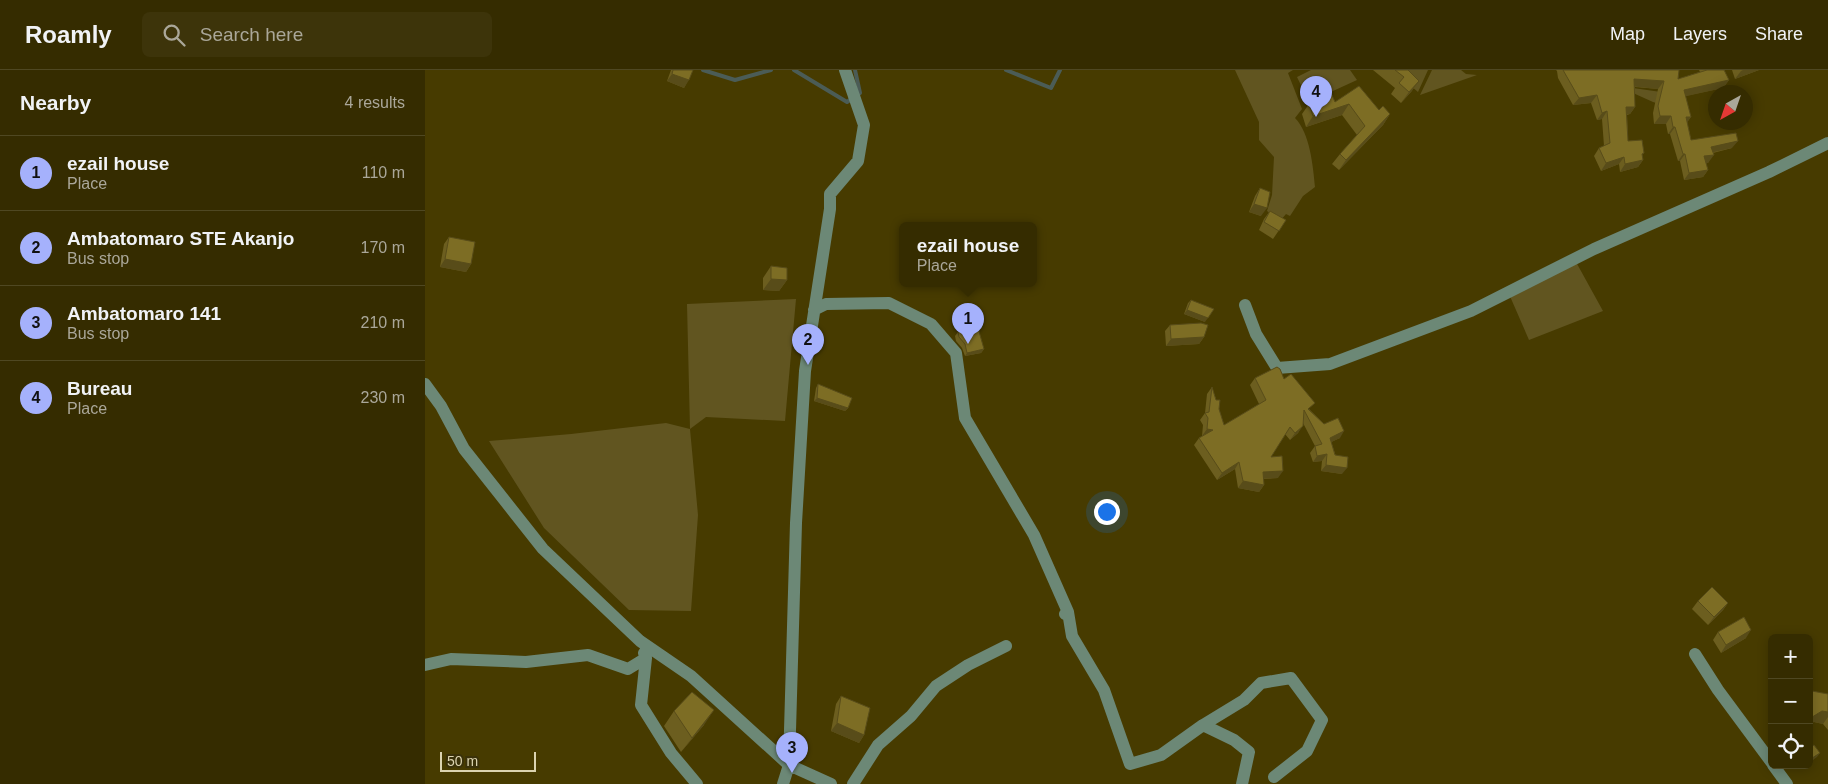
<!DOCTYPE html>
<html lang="en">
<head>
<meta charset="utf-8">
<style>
	:root { --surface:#352c00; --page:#3d340a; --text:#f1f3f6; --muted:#aaa799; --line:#4f4822; --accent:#a5b1fc }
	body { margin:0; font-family:Arial,sans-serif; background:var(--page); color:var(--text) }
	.controls { position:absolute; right:15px; bottom:15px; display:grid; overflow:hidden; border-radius:8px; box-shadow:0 2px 12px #0003 }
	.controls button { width:45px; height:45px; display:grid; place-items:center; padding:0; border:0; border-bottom:1px solid var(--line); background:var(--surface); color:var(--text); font:25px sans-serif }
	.compass { position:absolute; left:1283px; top:15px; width:45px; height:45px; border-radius:50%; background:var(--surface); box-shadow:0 2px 12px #0003; rotate:220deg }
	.scale { position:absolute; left:15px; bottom:12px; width:96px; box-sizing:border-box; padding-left:5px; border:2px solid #dbd3b0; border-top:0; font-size:14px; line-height:18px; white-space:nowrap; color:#dbd3b0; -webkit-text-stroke:4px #3a310a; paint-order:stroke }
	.you { position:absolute; left:681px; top:441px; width:18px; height:18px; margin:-12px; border:4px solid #fff; border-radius:50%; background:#1a73e8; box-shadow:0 0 0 8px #1a73e833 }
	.badge { display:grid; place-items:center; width:32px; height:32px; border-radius:50%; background:var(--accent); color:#111; font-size:16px; font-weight:700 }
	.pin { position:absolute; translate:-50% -41px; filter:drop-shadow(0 1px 2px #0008) }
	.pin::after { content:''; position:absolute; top:26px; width:18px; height:15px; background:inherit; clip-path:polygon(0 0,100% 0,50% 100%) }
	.popup { position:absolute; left:474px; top:152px; width:138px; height:65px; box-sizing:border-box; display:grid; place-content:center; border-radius:8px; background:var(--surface); filter:drop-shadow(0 1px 4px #0005); font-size:16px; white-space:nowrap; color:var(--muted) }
	.popup b { font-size:19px; color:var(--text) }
	.popup::after { content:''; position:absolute; left:50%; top:100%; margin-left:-10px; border:10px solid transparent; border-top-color:var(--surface) }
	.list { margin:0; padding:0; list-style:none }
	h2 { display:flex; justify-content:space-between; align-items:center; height:65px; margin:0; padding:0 20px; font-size:21px }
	h2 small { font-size:16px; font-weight:400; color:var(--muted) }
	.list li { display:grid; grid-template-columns:32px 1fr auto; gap:15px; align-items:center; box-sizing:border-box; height:75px; padding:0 20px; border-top:1px solid var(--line) }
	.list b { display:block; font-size:19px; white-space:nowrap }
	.list p { margin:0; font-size:16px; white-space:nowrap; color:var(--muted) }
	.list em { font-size:16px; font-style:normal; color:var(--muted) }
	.icon { flex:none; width:28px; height:28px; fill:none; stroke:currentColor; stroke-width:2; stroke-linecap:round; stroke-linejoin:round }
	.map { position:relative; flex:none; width:1403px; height:714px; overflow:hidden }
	header { display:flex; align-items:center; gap:30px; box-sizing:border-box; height:70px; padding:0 25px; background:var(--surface); border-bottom:1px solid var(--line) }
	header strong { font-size:24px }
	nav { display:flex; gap:28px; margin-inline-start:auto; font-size:18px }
	.search { width:350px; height:45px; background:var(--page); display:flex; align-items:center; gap:12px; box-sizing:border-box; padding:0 18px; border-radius:8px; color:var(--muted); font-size:19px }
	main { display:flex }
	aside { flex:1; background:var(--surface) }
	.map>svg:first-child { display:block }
</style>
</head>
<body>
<header>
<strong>Roamly</strong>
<div class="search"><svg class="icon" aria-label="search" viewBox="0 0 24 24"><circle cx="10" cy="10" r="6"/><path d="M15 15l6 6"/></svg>Search here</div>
<nav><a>Map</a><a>Layers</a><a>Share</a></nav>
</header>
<main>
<aside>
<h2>Nearby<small>4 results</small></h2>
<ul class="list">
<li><span class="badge">1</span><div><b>ezail house</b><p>Place</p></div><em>110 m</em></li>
<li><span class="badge">2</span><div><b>Ambatomaro STE Akanjo</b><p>Bus stop</p></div><em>170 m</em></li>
<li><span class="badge">3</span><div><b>Ambatomaro 141</b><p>Bus stop</p></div><em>210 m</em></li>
<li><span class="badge">4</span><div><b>Bureau</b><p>Place</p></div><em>230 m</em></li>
</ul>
</aside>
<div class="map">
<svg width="1403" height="714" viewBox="0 0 1403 714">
	<rect width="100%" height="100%" fill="#473b00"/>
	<path fill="#615520" d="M 810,0 L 868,0 L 863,3 L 877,39 L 870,48 C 885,63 888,96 890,117 L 878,126 L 865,146 L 861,144 L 855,151 L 842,141 L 847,125 L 849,87 L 834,70 L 834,52 Z
		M 886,0 L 925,0 L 932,10 L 884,32 L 872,7 Z
		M 967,0 L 1003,0 L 993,22 Z
		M 1007,0 L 1036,0 L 1041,4 L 1052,5 L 995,25 Z
		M 1208,18 L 1250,24 L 1251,39 L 1228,32 L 1208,23 Z
		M 1151,192 L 1178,241 L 1104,270 L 1084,224 Z
		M 371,229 L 360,351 L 281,347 L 265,359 L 273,445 L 266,541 L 204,540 L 119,458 L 64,371 L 146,364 L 241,353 L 265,359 L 262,234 Z"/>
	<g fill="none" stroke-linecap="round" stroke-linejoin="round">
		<path stroke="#4b5c56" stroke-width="4" d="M 278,0 L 310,10 L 346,0
			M 369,0 L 422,32 L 435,23 L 430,0
			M 581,0 L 626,18 L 635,0"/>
		<path stroke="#6c8876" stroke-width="12" d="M 820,235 L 831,264 L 852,298 L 905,294 L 1046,241 L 1169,179 L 1344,102 L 1403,73
			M 389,240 L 401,234 L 464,233 L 506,254 L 531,283 L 540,348 L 609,465 L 643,542 L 640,544
			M 0,314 L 16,336 L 39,379 L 118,479 L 215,571 L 266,606 L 364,695 L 406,714
			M 643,542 L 647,566 L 679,620 L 705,694 L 736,685 L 778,655 L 819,630 L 836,613 L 866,608 L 897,650 L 882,681 L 849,707
			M 219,583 L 221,588 L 216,635 L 246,683 L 272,714
			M 1270,584 L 1293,620 L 1347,693
			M 0,595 L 26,589 L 101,592 L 163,585 L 203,599 L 221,588
			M 778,655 L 809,670 L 824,682 L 817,714
			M 1348,695 L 1362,714
			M 358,714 L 364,695 L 371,453 L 380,301 L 405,139 L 405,124 L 433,91 L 439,55 L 420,0
			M 428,714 L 453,675 L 486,646 L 511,616 L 543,595 L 581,576"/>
	</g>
	<path fill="#6c5e1f" d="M 246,0 L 268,0 L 259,18 L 242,11 Z
		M 948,0 L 983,0 L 994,11 L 986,22 L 976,33 L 966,24 L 970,18 Z
		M 1131,0 L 1254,0 L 1253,9 L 1275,2 L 1274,0 L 1299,0 L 1304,10 L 1298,18 L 1260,26 L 1266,47 L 1262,52 L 1266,70 L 1307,78 L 1288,83 L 1283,93 L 1281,93 L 1283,100 L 1278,107 L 1259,110 L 1255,91 L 1253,91 L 1245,64 L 1243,64 L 1241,54 L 1229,54 L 1228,43 L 1233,19 L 1210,17 L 1210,37 L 1205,44 L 1202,45 L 1203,71 L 1217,86 L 1218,90 L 1213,97 L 1195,102 L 1194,94 L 1176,101 L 1169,86 L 1174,78 L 1179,76 L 1177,49 L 1172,50 L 1166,33 L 1148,35 L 1133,8 L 1132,1 Z
		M 1307,0 L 1334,0 L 1310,9 Z
		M 910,32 L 954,40 L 965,44 L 958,55 L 914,100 L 907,94 L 915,84 L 932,65 L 917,45 L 881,57 L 877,44 L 884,34 Z
		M 835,118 L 836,146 L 824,142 L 830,126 Z
		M 845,141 L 861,150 L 848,169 L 834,160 L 839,149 Z
		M 24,167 L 46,194 L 41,202 L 15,197 L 19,174 Z
		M 346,196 L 362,210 L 354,221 L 338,220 L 338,208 Z
		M 766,230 L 780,252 L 759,244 L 763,233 Z
		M 745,255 L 779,267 L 774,274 L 741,276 L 740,261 Z
		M 533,262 L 559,279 L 556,283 L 540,286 L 537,278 L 531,271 L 530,266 Z
		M 830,308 L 859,309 L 885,340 L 899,354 L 915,368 L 906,372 L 917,404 L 896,401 L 897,391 L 888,392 L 885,383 L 890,376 L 878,353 L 873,363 L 865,370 L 860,364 L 846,387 L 853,408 L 838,409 L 839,415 L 834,422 L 813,418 L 810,399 L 792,410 L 769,375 L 774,368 L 777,366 L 778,355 L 775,350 L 780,343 L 782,324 L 787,317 L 799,355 L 834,334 L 825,315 Z
		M 393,314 L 423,338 L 420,341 L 389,331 L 391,318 Z
		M 1273,531 L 1303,533 L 1298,540 L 1283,555 L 1267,539 Z
		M 1293,562 L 1321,568 L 1296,583 L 1288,570 Z
		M 1403,624 L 1403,660 L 1398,654 L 1389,652 Z
		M 416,626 L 439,665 L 434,673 L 406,661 L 411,634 Z
		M 249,641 L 279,655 L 256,682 L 239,656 Z"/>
	<path fill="#584c19" d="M 1318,0 L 1334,0 L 1310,9 L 1316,1 Z
		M 247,4 L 264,10 L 259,18 L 242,11 Z
		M 1209,9 L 1239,11 L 1233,19 L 1204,16 Z
		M 1304,10 L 1298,18 L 1253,28 L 1259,20 Z
		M 994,11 L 986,22 L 976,33 L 984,22 Z
		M 1172,25 L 1166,33 L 1148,35 L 1154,28 Z
		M 924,34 L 917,45 L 881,57 L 888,46 Z
		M 1201,37 L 1210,37 L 1205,44 L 1196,45 Z
		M 1182,41 L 1177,49 L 1172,50 L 1177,43 Z
		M 965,44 L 958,55 L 914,100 L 921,90 Z
		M 1235,46 L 1246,46 L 1241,54 L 1229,54 Z
		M 1261,47 L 1266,47 L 1261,54 Z
		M 1248,57 L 1250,57 L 1245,64 L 1243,64 Z
		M 1313,71 L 1307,78 L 1280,84 L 1286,77 Z
		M 1258,84 L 1260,84 L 1255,91 L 1253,91 Z
		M 1289,85 L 1283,93 L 1274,94 L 1279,86 Z
		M 1199,87 L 1194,94 L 1176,101 L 1181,93 Z
		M 1218,90 L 1213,97 L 1195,102 L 1200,94 Z
		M 1283,100 L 1278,107 L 1259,110 L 1264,103 Z
		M 829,134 L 842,138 L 836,146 L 824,142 Z
		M 20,189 L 46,194 L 41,202 L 15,197 Z
		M 346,209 L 362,210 L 354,221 L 338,220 Z
		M 789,239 L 780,252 L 759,244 L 762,240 Z
		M 779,267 L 774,274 L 741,276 L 746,269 Z
		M 559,279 L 556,283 L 540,286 L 542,283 Z
		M 392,328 L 423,338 L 420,341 L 389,331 Z
		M 878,356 L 873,363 L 865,370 L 870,363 Z
		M 782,359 L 788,360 L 777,366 Z
		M 919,361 L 915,368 L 900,375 L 905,368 Z
		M 902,384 L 897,391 L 888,392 L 892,386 Z
		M 814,392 L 810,399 L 792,410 L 797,403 Z
		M 901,395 L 922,398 L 917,404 L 896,401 Z
		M 858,401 L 853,408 L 833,409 L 838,402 Z
		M 818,411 L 839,415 L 834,422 L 813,418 Z
		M 1303,533 L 1298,540 L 1283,555 L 1289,547 Z
		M 1326,560 L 1321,568 L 1296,583 L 1301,575 Z
		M 289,640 L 279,655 L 256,682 Z
		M 1397,641 L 1403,642 L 1403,647 L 1398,654 L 1389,652 L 1384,655 L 1384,649 Z
		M 412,653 L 439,665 L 434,673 L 406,661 Z
		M 1395,683 L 1392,687 L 1384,693 L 1384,690 Z"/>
	<path fill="#7d6d24" stroke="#584c19" d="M 248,0 L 268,0 L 264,10 L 247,4 Z
		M 970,0 L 983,0 L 994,11 L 984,22 L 974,13 L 979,7 Z
		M 1138,0 L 1254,0 L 1253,9 L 1282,0 L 1299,0 L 1304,10 L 1259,20 L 1266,47 L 1261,47 L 1266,70 L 1311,63 L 1313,71 L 1286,77 L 1289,85 L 1279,86 L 1283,100 L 1264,103 L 1260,84 L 1258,84 L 1250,57 L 1248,57 L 1246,46 L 1235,46 L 1233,36 L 1239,11 L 1209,9 L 1210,37 L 1201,37 L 1203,71 L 1217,70 L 1219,83 L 1217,84 L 1218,90 L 1200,94 L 1199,87 L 1181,93 L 1174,78 L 1185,73 L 1182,41 L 1177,43 L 1172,25 L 1154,28 Z
		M 934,16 L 954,40 L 958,36 L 965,44 L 921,90 L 915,84 L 940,56 L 924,34 L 888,46 L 884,34 L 907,25 L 910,32 Z
		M 835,118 L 845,122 L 842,138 L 829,134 Z
		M 845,141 L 861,150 L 854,161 L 839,152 Z
		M 24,167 L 50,172 L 46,194 L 20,189 Z
		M 346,196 L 362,198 L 362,210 L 346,209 Z
		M 766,230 L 789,239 L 783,248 L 762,240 Z
		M 776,253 L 783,255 L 779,267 L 746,269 L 745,255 Z
		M 553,258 L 559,279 L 542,283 L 540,274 L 534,267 L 533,262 Z
		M 852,297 L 855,299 L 859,309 L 866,304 L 890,333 L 883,339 L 899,354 L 913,348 L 919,361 L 905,368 L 910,385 L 923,387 L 922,398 L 901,395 L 902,384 L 892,386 L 890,376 L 897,374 L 879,340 L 878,356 L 870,363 L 865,357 L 846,387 L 857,386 L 858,401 L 838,402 L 839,415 L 818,411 L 814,392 L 797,403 L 774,368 L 788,360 L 782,359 L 783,348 L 780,343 L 784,342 L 787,317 L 791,330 L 795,330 L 794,339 L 799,355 L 841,330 L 830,308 Z
		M 393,314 L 427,328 L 423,338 L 392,328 Z
		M 1287,517 L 1303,533 L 1289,547 L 1273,531 Z
		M 1319,547 L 1326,560 L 1301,575 L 1293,562 Z
		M 1387,621 L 1403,624 L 1403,642 L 1397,641 L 1384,649 L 1384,623 Z
		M 267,622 L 289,640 L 267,668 L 249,641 Z
		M 416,626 L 445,638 L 439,665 L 412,653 Z
		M 1389,675 L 1395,683 L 1384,690 L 1384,678 Z"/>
</svg>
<div class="controls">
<button>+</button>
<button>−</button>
<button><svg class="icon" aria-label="locate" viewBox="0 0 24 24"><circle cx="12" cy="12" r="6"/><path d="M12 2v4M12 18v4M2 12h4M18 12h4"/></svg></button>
</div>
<svg class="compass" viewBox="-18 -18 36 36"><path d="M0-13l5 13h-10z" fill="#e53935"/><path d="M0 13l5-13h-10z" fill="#aaa799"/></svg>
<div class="scale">50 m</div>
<div class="you"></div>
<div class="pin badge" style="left:543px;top:274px">1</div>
<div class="popup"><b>ezail house</b>Place</div>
<div class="pin badge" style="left:383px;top:295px">2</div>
<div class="pin badge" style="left:367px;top:703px">3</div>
<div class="pin badge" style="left:891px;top:47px">4</div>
</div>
</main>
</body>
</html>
